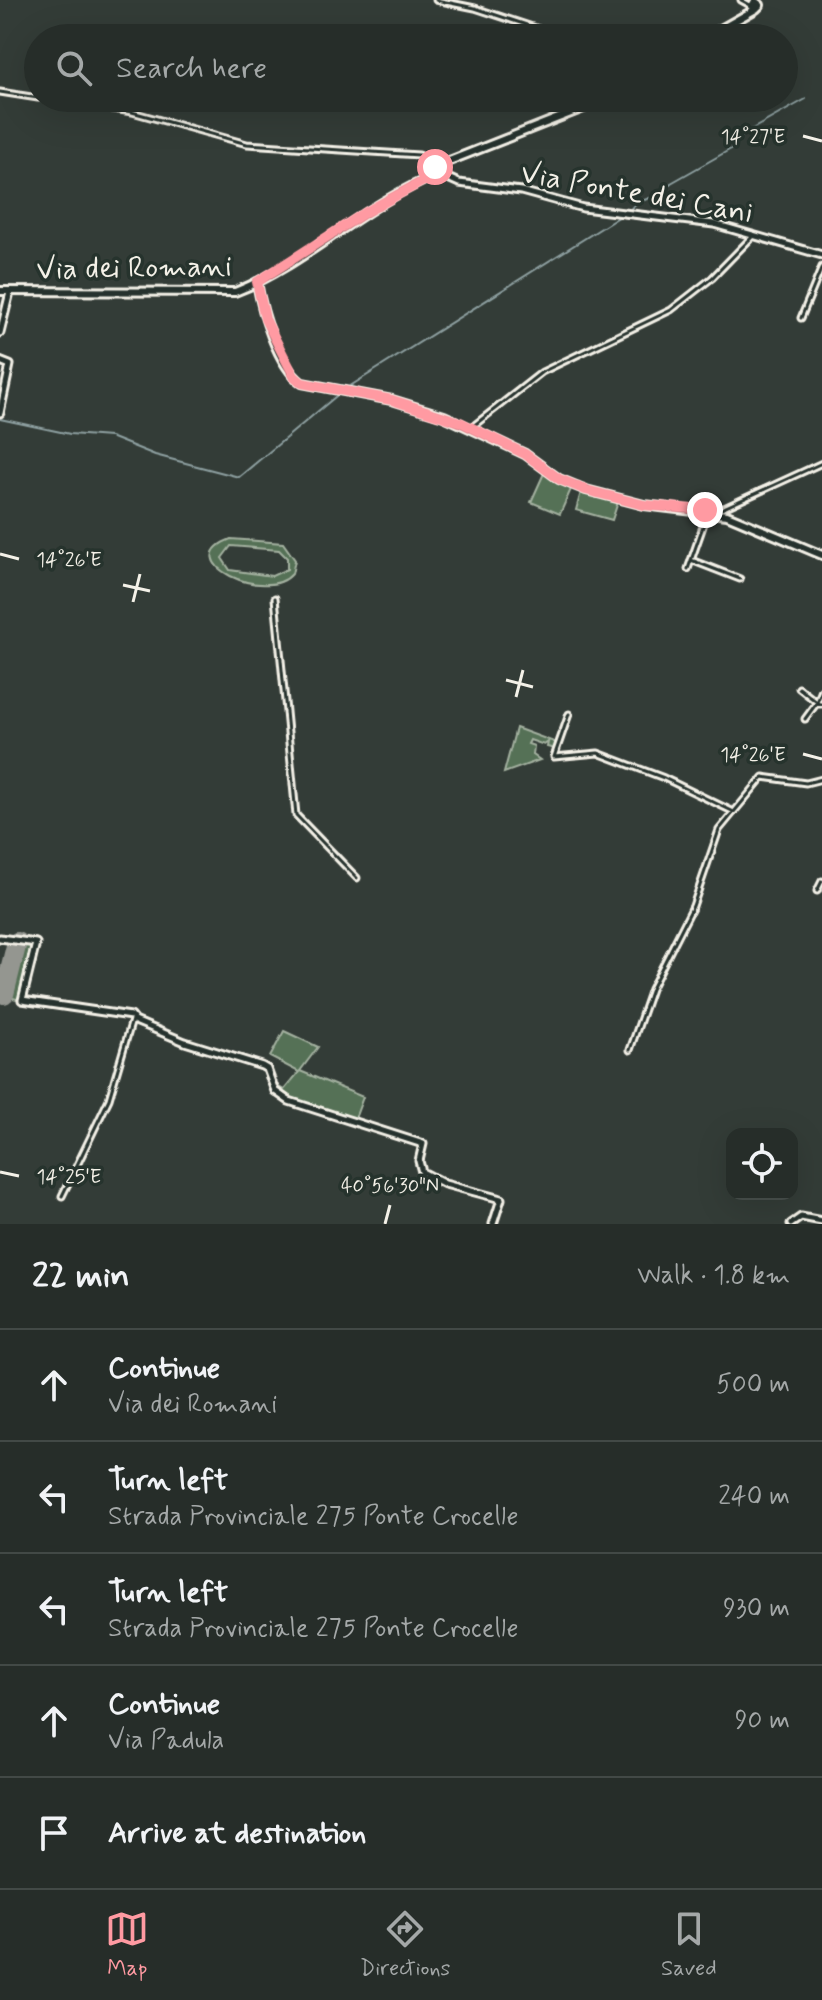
<!DOCTYPE html>
<html lang="en">
<head>
<meta charset="utf-8">
<style>
	:root { --surface:#262d29; --page:#323935; --text:#f1f3f6; --muted:#a4a8a8; --line:#424946; --accent:#ff9aa2 }
	body { margin:0; font-family:Mynerve,sans-serif; background:var(--page); color:var(--text) }
	.controls { position:absolute; right:24px; bottom:24px; display:grid; overflow:hidden; border-radius:16px; box-shadow:0 8px 32px #0002 }
	.controls button { width:72px; height:72px; display:grid; place-items:center; padding:0; border:0; border-bottom:2px solid var(--line); background:var(--surface); color:var(--text); font:40px sans-serif }
	.stop { position:absolute; width:24px; height:24px; margin:-18px; border:6px solid #ff9aa2; border-radius:50%; background:#fff }
	.stop.end { background:#ff9aa2; border-color:#fff; box-shadow:0 2px 8px #0008 }
	.list { margin:0; padding:0; list-style:none }
	h2 { display:flex; justify-content:space-between; align-items:center; height:104px; margin:0; padding:0 32px; font-size:34px }
	h2 small { font-size:26px; font-weight:400; color:var(--muted) }
	.list li { display:grid; grid-template-columns:52px 1fr auto; gap:24px; align-items:center; box-sizing:border-box; height:112px; padding:0 32px; border-top:2px solid var(--line) }
	.list b { display:block; font-size:30px; white-space:nowrap }
	.list p { margin:0; font-size:26px; white-space:nowrap; color:var(--muted) }
	.list em { font-size:26px; font-style:normal; color:var(--muted) }
	.icon { flex:none; width:44px; height:44px; fill:none; stroke:currentColor; stroke-width:2; stroke-linecap:round; stroke-linejoin:round }
	.map { position:relative; flex:none; width:822px; height:1224px; overflow:hidden }
	.search { position:absolute; background:var(--surface); box-shadow:0 8px 32px #0002; left:24px; right:24px; top:24px; height:88px; display:flex; align-items:center; gap:20px; box-sizing:border-box; padding:0 28px; border-radius:44px; color:var(--muted); font-size:30px }
	.sheet { height:664px; background:var(--surface) }
	nav { display:flex; justify-content:space-around; align-items:center; box-sizing:border-box; height:112px; border-top:2px solid var(--line); background:var(--surface); font-size:22px; color:var(--muted) }
	nav a { display:grid; justify-items:center; gap:4px }
	nav .on { color:var(--accent) }
	.map>svg:first-child { display:block }
</style>
</head>
<body>
<div class="map">
<svg width="822" height="1224" viewBox="0 0 822 1224">
	<rect width="100%" height="100%" fill="#333c37"/>
	<filter id="ink" filterUnits="userSpaceOnUse"><feTurbulence type="fractalNoise" baseFrequency=".0125" numOctaves="2"/><feDisplacementMap in="SourceGraphic" scale="16" xChannelSelector="R" yChannelSelector="G"/><feConvolveMatrix kernelMatrix="1 2 1 2 8 2 1 2 1" color-interpolation-filters="sRGB"/></filter>
	<g filter="url(#ink)">
		<path fill="#557157" stroke="#a4b1a0" stroke-width="2" fill-rule="evenodd" d="M 545,471 L 572,487 L 560,514 L 531,502 Z
			M 581,492 L 618,502 L 612,520 L 576,510 Z
			M 231,539 L 283,543 L 295,560 L 292,574 C 267,604 173,561 231,539 ZM 231,546 L 279,550 L 287,558 L 287,569 L 272,576 L 230,570 L 222,558 Z
			M 516,728 L 557,743 L 555,749 L 547,747 L 548,742 L 544,745 L 530,740 L 528,744 L 534,746 L 533,755 L 540,760 L 504,773 Z
			M 13,941 L 34,945 L 21,1000 L 0,995 Z
			M 284,1031 L 318,1047 L 300,1071 L 363,1097 L 354,1121 L 312,1108 L 277,1090 L 274,1084 L 284,1090 L 299,1072 L 270,1057 Z"/>
		<g fill="none" stroke-linecap="round" stroke-linejoin="round">
			<path stroke="#8ea0a1" stroke-width="2" d="M 628,212 L 636,203 L 658,195 L 671,183 L 731,149 L 745,133 L 806,99
				M 347,388 L 622,215
				M 0,419 L 70,434 L 110,437 L 155,455 L 239,477 L 341,392"/>
			<path stroke="#949690" stroke-width="20" d="M 4,994 L 17,942"/>
			<defs>
				<path id="minor" d="M 436,0 L 475,8 L 566,38
					M 741,0 L 752,6
					M 0,92 L 38,98
					M 43,98 L 132,112 L 247,144 L 419,155 L 438,165
					M 801,318 L 822,267
					M 472,427 L 542,372 L 671,310 L 712,278 L 754,235
					M 715,512 L 822,463
					M 691,560 L 740,579
					M 688,569 L 708,512
					M 275,598 L 296,815 L 357,878
					M 799,688 L 818,703
					M 818,700 L 822,690
					M 569,714 L 554,757 L 598,753 L 664,778 L 732,811
					M 805,719 L 816,704 L 822,704
					M 817,891 L 822,881
					M 630,1050 L 651,989 L 693,906 L 719,830 L 763,777 L 806,783 L 822,779
					M 62,1196 L 109,1099 L 132,1020"/>
				<path id="tertiary" d="M 439,174 L 459,183 L 521,191 L 583,208 L 714,224 L 822,255
					M 0,333 L 10,292
					M 0,361 L 10,365 L 0,413
					M 0,938 L 36,943 L 22,1000 L 131,1016 L 135,1021 L 185,1042 L 262,1066 L 267,1069 L 275,1091 L 289,1101 L 423,1144 L 419,1161 L 422,1172 L 445,1184 L 501,1199 L 493,1224
					M 791,1224 L 801,1217 L 822,1221"/>
				<path id="secondary" d="M 755,1 L 760,5 L 756,9 L 752,6 Z
					M 705,38 L 756,9
					M434.5 169a4.5 4.5 0 1 1 9 0a4.5 4.5 0 1 1-9 0Z
					M 439,165 L 609,98
					M 257,282 C 262,312 277,365 302,383 L 392,400 L 444,416 L 525,454 L 559,479 L 586,490 L 644,505 L 727,515 L 822,555
					M 0,291 L 235,292 C 305,265 366,202 439,174"/>
			</defs>
			<use href="#minor" stroke="#f4f1e8" stroke-width="9"/>
			<use href="#tertiary" stroke="#f4f1e8" stroke-width="11"/>
			<use href="#secondary" stroke="#f4f1e8" stroke-width="12"/>
			<use href="#minor" stroke="#26332d" stroke-width="3"/>
			<use href="#tertiary" stroke="#26332d" stroke-width="5"/>
			<use href="#secondary" stroke="#26332d" stroke-width="6"/>
		</g>
	</g>
	<g fill="none" stroke-linecap="round" stroke-linejoin="round" filter="url(#ink)">
		<path stroke="#ff9aa2" stroke-width="10" d="M 435,167 L 429,178 L 366,212 L 257,282 L 265,319 L 294,376 L 302,383 L 392,400 L 460,422 L 525,454 L 559,479 L 586,490 L 644,505 L 705,510"/>
	</g>
	<path fill="none" stroke="#f4f1e8" stroke-width="3" d="M 803,136 L 822,141M 0,554 L 19,559M 123,585 L 150,591M 133,602 L 140,574M 506,680 L 533,687M 516,697 L 523,670M 803,754 L 822,759M 0,1172 L 19,1176M 385,1224 L 390,1205"/>
	<g text-anchor="middle" stroke-width="7" stroke-linejoin="round" paint-order="stroke">
		<g font-size="30" fill="#f4f1e8" stroke="#26332d">
			<text transform="translate(637 192) rotate(10)" y="10">Via Ponte dei Cani</text>
			<text transform="translate(134 267) rotate(-1)" y="10">Via dei Romani</text>
		</g>
	</g>
	<g font-size="20" text-anchor="middle" fill="#f4f1e8" stroke="#26332d" stroke-width="7" stroke-linejoin="round" paint-order="stroke">
		<text x="753" y="143">14°27'E</text>
		<text x="69" y="566">14°26'E</text>
		<text x="753" y="761">14°26'E</text>
		<text x="69" y="1183">14°25'E</text>
		<text x="390" y="1192">40°56'30"N</text>
	</g>
</svg>
<div class="controls">
<button><svg class="icon" aria-label="locate" viewBox="0 0 24 24"><circle cx="12" cy="12" r="6"/><path d="M12 2v4M12 18v4M2 12h4M18 12h4"/></svg></button>
</div>
<div class="stop" style="left:435px;top:167px"></div>
<div class="stop end" style="left:705px;top:510px"></div>
<div class="search"><svg class="icon" aria-label="search" viewBox="0 0 24 24"><circle cx="10" cy="10" r="6"/><path d="M15 15l6 6"/></svg>Search here</div>
</div>
<section class="sheet">
<h2>22 min<small>Walk · 1.8 km</small></h2>
<ul class="list">
<li><svg class="icon" aria-label="ahead" viewBox="0 0 24 24"><path d="M12 20V5M6 11l6-6 6 6"/></svg><div><b>Continue</b><p>Via dei Romani</p></div><em>500 m</em></li>
<li><svg class="icon" aria-label="left" viewBox="0 0 24 24"><path d="M17 20v-9H6M10 6l-5 5 5 5"/></svg><div><b>Turn left</b><p>Strada Provinciale 275 Ponte Crocelle</p></div><em>240 m</em></li>
<li><svg class="icon" aria-label="left" viewBox="0 0 24 24"><path d="M17 20v-9H6M10 6l-5 5 5 5"/></svg><div><b>Turn left</b><p>Strada Provinciale 275 Ponte Crocelle</p></div><em>930 m</em></li>
<li><svg class="icon" aria-label="ahead" viewBox="0 0 24 24"><path d="M12 20V5M6 11l6-6 6 6"/></svg><div><b>Continue</b><p>Via Padula</p></div><em>90 m</em></li>
<li><svg class="icon" aria-label="arrive" viewBox="0 0 24 24"><path d="M6 21V4h12l-3 4 3 4H6"/></svg><div><b>Arrive at destination</b></div></li>
</ul>
</section>
<nav>
<a class="on"><svg class="icon" aria-label="map" viewBox="0 0 24 24"><path d="M3 6l6-2 6 2 6-2v14l-6 2-6-2-6 2zM9 4v14M15 6v14"/></svg>Map</a>
<a><svg class="icon" aria-label="directions" viewBox="0 0 24 24"><path d="M12 3l9 9-9 9-9-9zM9 14v-3h6M13 9l2 2-2 2"/></svg>Directions</a>
<a><svg class="icon" aria-label="saved" viewBox="0 0 24 24"><path d="M7 4h10v16l-5-4-5 4z"/></svg>Saved</a>
</nav>
</body>
</html>
